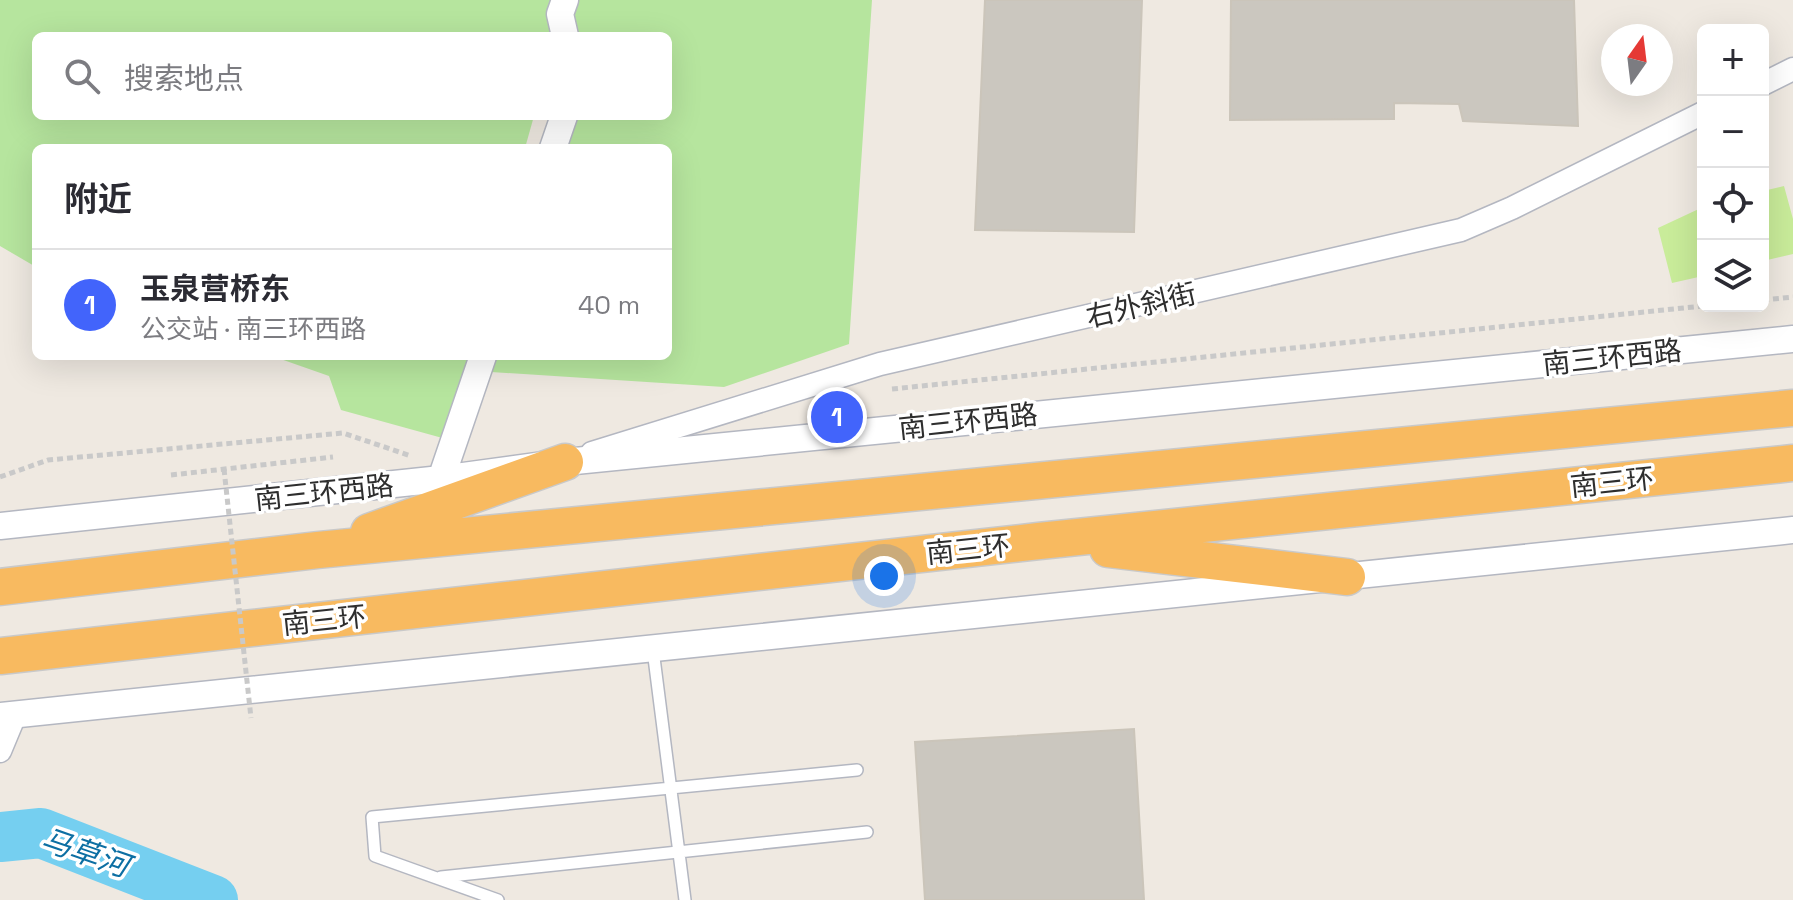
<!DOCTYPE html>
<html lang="zh">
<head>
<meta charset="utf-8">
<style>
	:root { --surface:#fff; --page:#f7f7f7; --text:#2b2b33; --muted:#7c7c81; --line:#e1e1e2; --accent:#4264fb }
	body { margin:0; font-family:"Space Grotesk","Noto Sans SC",sans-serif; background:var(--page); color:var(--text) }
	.controls { position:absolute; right:24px; top:24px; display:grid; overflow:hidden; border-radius:12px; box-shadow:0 8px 32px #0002 }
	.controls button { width:72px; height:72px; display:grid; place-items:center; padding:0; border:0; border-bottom:2px solid var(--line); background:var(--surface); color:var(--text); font:40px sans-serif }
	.compass { position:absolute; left:1601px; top:24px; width:72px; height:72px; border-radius:50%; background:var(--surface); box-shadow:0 8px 32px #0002; rotate:14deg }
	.you { position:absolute; left:884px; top:576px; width:28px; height:28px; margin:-20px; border:6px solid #fff; border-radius:50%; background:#1a73e8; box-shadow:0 0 0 12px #1a73e833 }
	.badge { display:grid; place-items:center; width:52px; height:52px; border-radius:50%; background:var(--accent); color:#fff; font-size:26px; font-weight:700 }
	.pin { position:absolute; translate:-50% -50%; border:4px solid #fff; box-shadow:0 2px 8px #0006 }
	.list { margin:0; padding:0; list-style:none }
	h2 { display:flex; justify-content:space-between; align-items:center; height:104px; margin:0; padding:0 32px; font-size:34px }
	h2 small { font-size:26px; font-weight:400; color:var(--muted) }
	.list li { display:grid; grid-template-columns:52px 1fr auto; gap:24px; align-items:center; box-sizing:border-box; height:112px; padding:0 32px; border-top:2px solid var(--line) }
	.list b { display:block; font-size:30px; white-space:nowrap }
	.list p { margin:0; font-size:26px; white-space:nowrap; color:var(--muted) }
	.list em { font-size:26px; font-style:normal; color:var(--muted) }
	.icon { flex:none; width:44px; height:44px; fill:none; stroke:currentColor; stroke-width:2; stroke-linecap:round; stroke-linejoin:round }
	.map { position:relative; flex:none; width:1793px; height:900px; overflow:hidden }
	.search { position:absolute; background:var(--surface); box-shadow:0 8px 32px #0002; left:32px; top:32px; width:640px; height:88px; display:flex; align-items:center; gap:20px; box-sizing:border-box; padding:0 28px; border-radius:12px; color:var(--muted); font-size:30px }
	.panel { position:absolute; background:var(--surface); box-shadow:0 8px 32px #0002; left:32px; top:144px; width:640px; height:216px; border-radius:12px }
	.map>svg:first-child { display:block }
</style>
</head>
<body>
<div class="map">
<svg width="1793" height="900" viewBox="0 0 1793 900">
	<rect width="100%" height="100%" fill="#efe9e1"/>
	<path fill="#b6e59e" d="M 0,0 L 555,0 L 552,36 L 36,36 L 36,116 L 534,116 L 525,148 L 36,148 L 36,267 L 0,246 Z
		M 575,0 L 872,0 L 849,344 L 724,387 L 491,372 L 497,356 L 668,356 L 668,148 L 567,148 L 578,116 L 668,116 L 668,36 L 575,36 L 570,12 Z
		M 272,356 L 470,356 L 446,439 L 341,410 L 329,376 Z"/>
	<path fill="#c9ec9a" d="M 1784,186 L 1793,219 L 1793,254 L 1763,261 L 1763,191 Z
		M 1703,207 L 1703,276 L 1672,283 L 1658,228 Z"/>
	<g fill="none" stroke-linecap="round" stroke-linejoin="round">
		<path stroke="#75cff0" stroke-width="50" d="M 0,837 L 41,833 L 213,900"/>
	</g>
	<path fill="#cbc7bf" stroke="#cbc5ba" stroke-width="2" d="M 985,0 L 1142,0 L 1134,232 L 975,230 Z
		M 1231,0 L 1574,0 L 1578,126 L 1463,121 L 1459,104 L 1394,103 L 1394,119 L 1230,120 Z
		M 1134,729 L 1144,900 L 925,900 L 915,742 Z"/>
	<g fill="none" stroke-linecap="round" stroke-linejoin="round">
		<defs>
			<path id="service" d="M 653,650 L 685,900
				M 441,877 L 867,832
				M 498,900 L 375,856 L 372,817 L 857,770"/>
			<path id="minor" d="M 1763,84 L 1793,69
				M 592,453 L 880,364 L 1461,230 L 1512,208 L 1703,113
				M 0,751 L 15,715"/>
			<path id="tertiary" d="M 565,36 L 560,14 L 565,0
				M 553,148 L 564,116
				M 441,479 L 483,356
				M 0,526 L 441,479 L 565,462 L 1793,339
				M 0,716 L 1793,530"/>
			<path id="trunk" d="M 369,532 L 565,462
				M 1108,549 L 1347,577
				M 0,587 L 318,550 L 1793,408
				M 0,656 L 1039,541 L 1793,463"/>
		</defs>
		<use href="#service" stroke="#b4b7c1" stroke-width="14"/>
		<use href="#minor" stroke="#b4b7c1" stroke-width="25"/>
		<use href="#tertiary" stroke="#b4b7c1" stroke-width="29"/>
		<use href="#trunk" stroke="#c9c9c9" stroke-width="39"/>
		<path stroke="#c9c9c9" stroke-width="5" stroke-dasharray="6 4" stroke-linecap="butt" d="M 1763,300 L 1793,297
			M 892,389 L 1703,306
			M 171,475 L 333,457
			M 0,477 L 48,460 L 343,433 L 411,456"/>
		<use href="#service" stroke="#fff" stroke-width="11"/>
		<use href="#minor" stroke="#fff" stroke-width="22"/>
		<use href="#tertiary" stroke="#fff" stroke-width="26"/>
		<use href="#trunk" stroke="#f8ba60" stroke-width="36"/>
		<path stroke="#c9c9c9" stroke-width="5" stroke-dasharray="6 4" stroke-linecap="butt" d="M 224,469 L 251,718"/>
	</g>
	<g text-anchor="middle" stroke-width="7" stroke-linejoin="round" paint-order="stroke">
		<g font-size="28" fill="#2e2e2e" stroke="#fff">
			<text transform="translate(1141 305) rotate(-13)" y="10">右外斜街</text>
			<text transform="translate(1612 357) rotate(-6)" y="10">南三环西路</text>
			<text transform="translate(968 421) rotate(-6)" y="10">南三环西路</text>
			<text transform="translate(1612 482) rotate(-6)" y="10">南三环</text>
			<text transform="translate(324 492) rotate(-6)" y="10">南三环西路</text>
			<text transform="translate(968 549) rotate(-6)" y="10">南三环</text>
			<text transform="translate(324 620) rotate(-6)" y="10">南三环</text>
		</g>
		<g font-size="30" font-style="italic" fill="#0d6fa3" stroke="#fff">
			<text transform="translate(85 853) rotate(19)" y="10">马草河</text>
		</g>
	</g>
</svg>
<div class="controls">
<button>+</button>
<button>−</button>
<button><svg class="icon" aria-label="locate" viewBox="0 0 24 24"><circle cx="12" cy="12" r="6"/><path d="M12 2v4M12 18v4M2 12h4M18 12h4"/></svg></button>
<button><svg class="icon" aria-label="layers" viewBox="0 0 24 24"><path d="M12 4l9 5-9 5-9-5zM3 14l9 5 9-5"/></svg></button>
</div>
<svg class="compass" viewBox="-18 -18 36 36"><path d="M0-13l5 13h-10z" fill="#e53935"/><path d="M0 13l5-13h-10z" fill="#7c7c81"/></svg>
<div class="you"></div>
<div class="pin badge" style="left:837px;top:417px">1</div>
<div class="search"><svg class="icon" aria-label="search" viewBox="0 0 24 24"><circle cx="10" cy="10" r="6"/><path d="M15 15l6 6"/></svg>搜索地点</div>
<section class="panel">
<h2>附近<small></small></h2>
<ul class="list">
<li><span class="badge">1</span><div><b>玉泉营桥东</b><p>公交站 · 南三环西路</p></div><em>40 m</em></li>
</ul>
</section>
</div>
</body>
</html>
